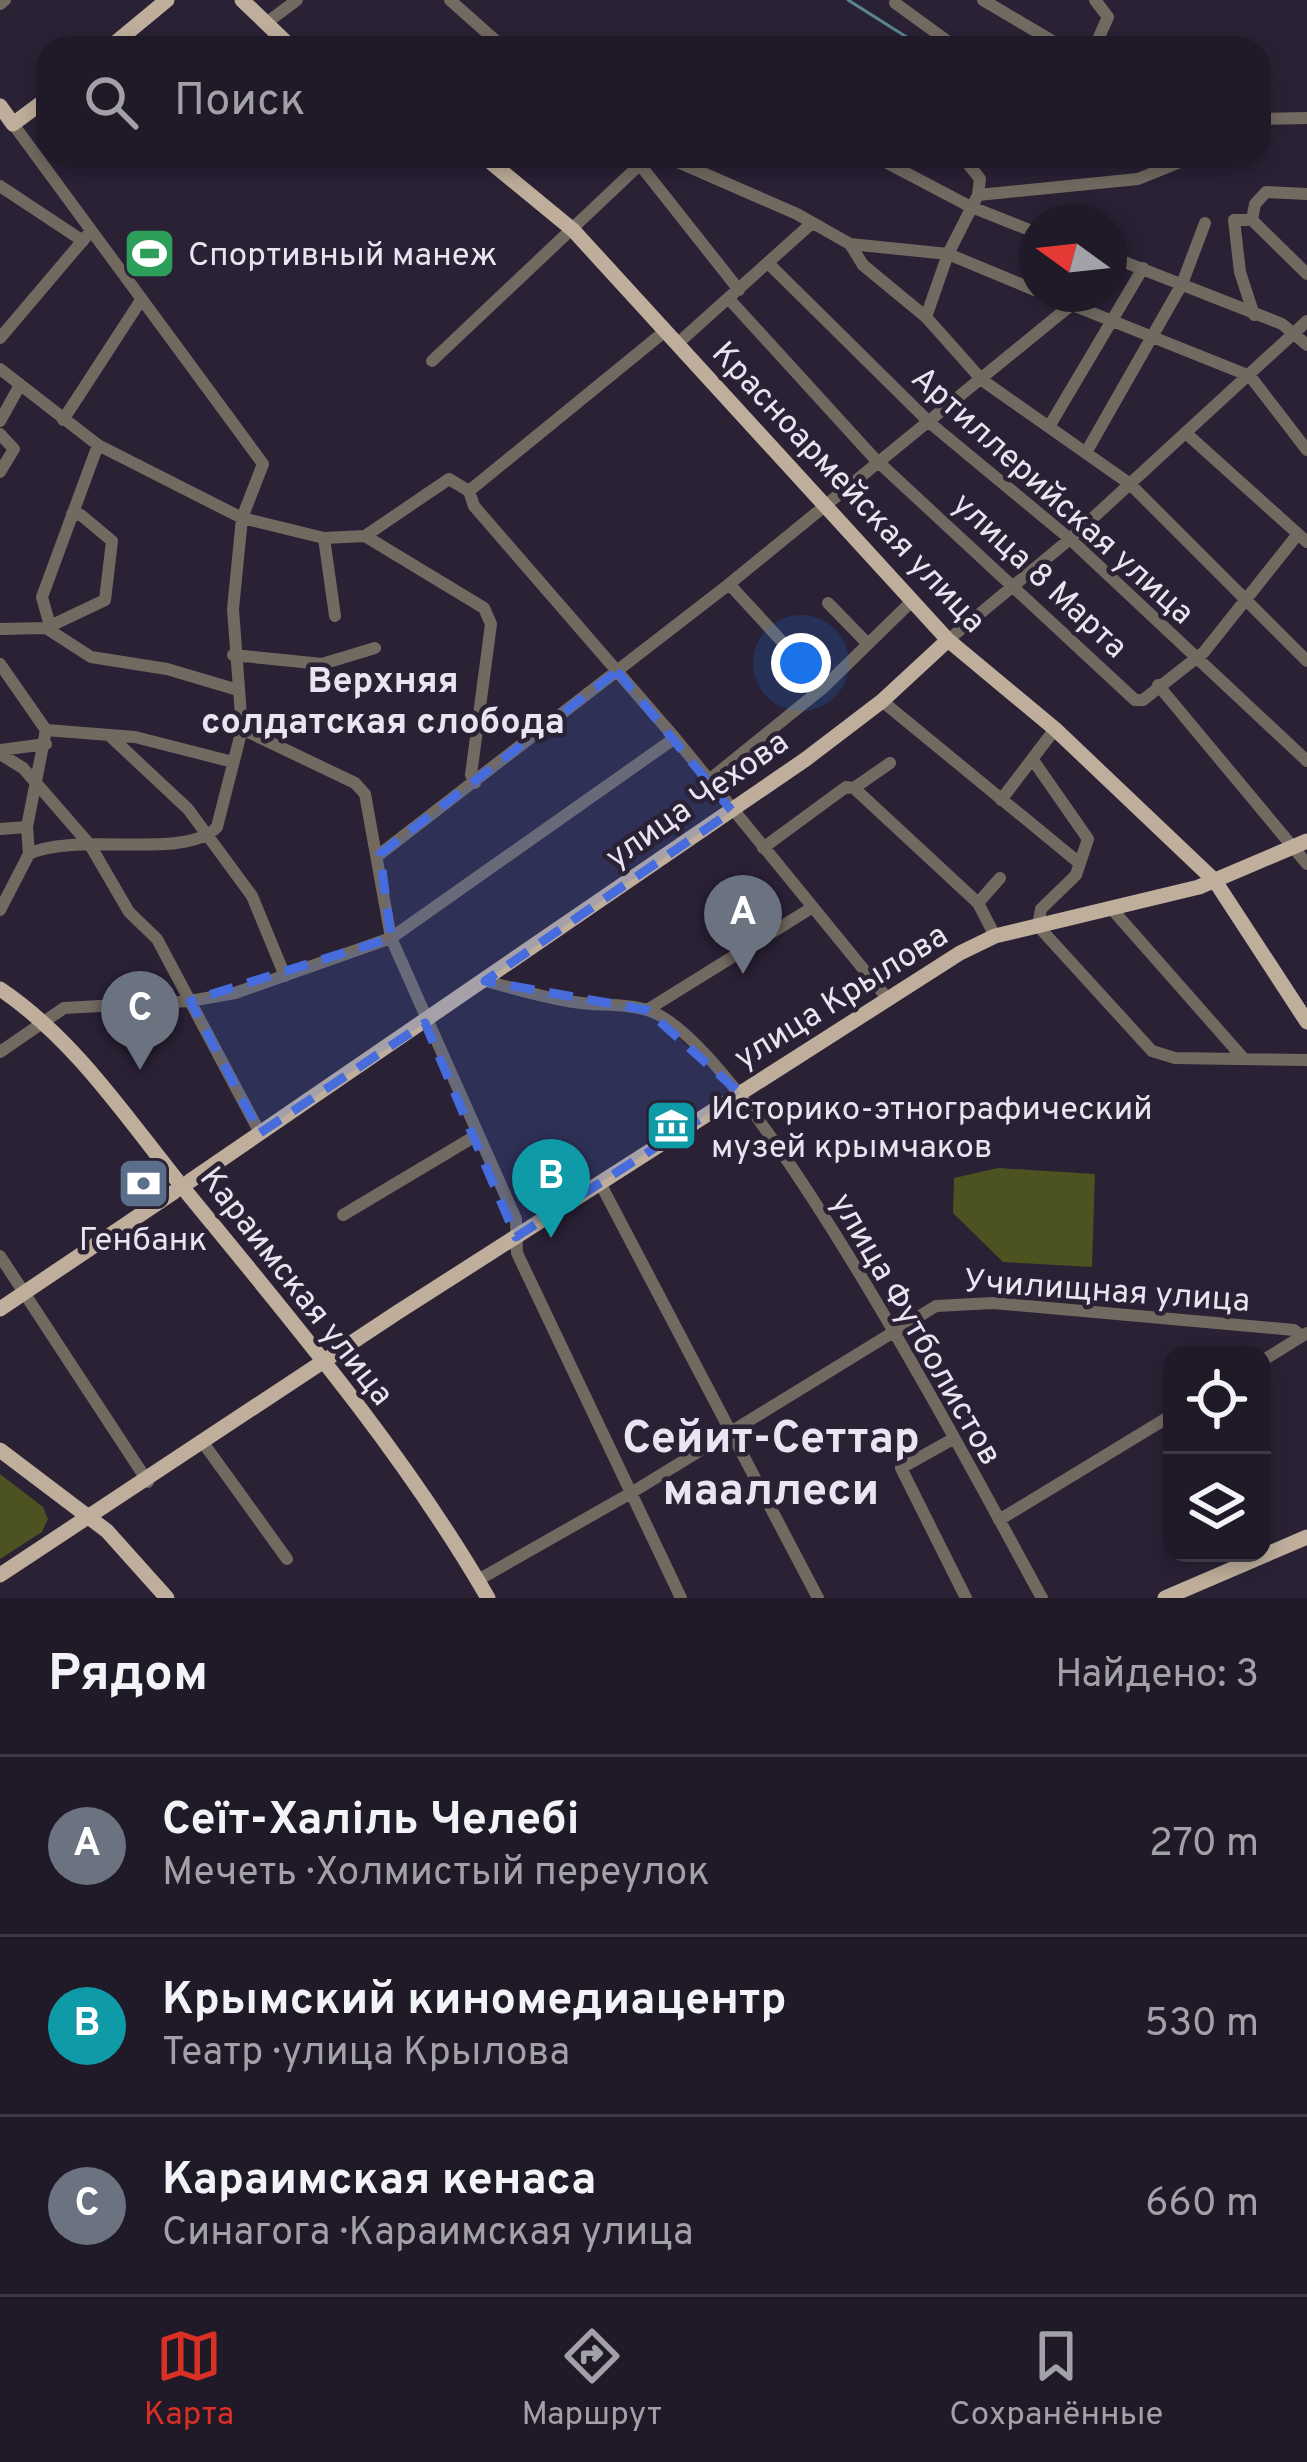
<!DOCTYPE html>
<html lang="ru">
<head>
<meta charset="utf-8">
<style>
	:root { --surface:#201928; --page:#282230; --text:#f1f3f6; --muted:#a2a0a8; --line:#3d3845; --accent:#d93025 }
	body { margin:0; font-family:Overpass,sans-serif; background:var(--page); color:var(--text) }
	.controls { position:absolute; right:36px; bottom:36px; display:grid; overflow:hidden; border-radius:24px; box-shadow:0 6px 18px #0003 }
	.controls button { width:108px; height:108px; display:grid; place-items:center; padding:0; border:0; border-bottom:3px solid var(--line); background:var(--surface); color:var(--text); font:60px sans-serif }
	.compass { position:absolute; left:1019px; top:204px; width:108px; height:108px; border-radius:50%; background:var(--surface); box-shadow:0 6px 18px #0003; rotate:285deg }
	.you { position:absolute; left:801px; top:663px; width:42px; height:42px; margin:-30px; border:9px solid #fff; border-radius:50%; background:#1a73e8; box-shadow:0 0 0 18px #1a73e833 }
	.badge { display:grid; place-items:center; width:78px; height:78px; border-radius:50%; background:var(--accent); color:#fff; font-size:39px; font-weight:700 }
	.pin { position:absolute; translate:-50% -99px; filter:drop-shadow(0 3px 6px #0008) }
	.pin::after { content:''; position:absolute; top:63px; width:42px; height:36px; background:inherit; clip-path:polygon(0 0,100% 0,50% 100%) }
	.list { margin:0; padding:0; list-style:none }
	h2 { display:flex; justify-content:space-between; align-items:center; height:156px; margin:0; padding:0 48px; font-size:51px }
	h2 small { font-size:39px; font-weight:400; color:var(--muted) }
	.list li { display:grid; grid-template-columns:78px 1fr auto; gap:36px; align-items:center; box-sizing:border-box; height:180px; padding:0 48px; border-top:3px solid var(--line) }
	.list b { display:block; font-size:45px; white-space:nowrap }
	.list p { margin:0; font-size:39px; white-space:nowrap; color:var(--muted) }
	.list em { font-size:39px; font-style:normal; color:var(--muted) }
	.icon { flex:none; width:66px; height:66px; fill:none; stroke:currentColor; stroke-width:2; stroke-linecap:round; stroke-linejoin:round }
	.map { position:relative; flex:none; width:1307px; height:1598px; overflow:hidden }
	.search { position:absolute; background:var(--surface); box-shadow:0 6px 18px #0003; left:36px; right:36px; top:36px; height:132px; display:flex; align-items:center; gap:30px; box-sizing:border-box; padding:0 42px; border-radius:36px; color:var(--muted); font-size:45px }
	.sheet { height:696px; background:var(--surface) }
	nav { display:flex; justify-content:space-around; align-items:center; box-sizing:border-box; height:168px; border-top:3px solid var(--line); background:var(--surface); font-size:33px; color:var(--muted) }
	nav a { display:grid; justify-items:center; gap:6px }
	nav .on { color:var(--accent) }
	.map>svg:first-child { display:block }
</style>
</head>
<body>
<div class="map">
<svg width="1307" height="1598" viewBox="0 0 1307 1598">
	<rect width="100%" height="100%" fill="#2a2135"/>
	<path fill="#4c5321" d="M 998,1168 L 1095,1174 L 1092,1267 L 1003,1262 L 953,1213 L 954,1178 Z
		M 0,1474 L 43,1507 L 48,1519 L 42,1532 L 0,1559 Z"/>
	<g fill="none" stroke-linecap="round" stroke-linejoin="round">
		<path stroke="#598591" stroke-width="3" d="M 848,0 L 924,48"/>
		<path stroke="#726a61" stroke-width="12" d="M 450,0 L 504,48
			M 983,0 L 1064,48
			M 895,3 L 957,48
			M 0,4 L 5,0
			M 265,24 L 297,0
			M 1094,48 L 1108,17 L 1095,0
			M 1259,119 L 1307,118
			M 13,124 L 263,464 L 242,518 L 233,609 L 242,729 L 217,827 C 186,861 75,831 29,854
			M 633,156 L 739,290
			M 664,156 L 797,214 L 850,244 L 863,265 L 926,317 L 982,380 L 1130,484 L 1307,661
			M 874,156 L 969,206 L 1037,233
			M 962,156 L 980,179 L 978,195
			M 0,186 L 83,241
			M 1252,220 L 1255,204 L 1266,192 L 1307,194
			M 850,244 L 948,254 L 1037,291
			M 1109,256 L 1282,324 L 1307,345
			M 768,263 L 930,423 L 1070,539 L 1307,761
			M 1045,294 L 1250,376 L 1307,450
			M 729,299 L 874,458 L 1135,700 L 1143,700 L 1204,652 L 1298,534
			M 1254,315 L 1240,272 L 1234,220 L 1252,220 L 1307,274
			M 926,317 L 948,254 L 978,195 L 1138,179 L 1195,156
			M 0,338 L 90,232
			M 677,344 L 812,223
			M 432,361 L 649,156
			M 0,369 L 98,445 L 242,518 L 324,538 L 365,536 L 484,608 L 491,624 L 471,775 L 475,783
			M 63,420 L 141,300
			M 0,421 L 20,385
			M 1050,425 L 1143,268
			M 0,434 L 14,449 L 0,472
			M 1188,435 L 1307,542
			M 1088,449 L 1182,284 L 1205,223
			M 469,491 L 474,506 L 675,738 L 887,998
			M 469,491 L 664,332
			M 365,536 L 449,479 L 469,491
			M 324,538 L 335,616
			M 729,584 L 824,687
			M 828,603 L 867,643
			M 50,626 L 42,597 L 98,445
			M 46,628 L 91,657 L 167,669 L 238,690
			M 0,629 L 46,628 L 105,600 L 112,541 L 81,515 L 72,514
			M 948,640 L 1070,539 L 1307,321
			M 233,655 L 322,664 L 375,648
			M 0,664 L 46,730
			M 1158,685 L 1307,864
			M 882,701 L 1078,862
			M 242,729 L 355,783 L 365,794 L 391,938 L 516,1219 L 517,1253 L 681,1598
			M 46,730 L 135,737 L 233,762
			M 110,736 L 188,809 L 252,896 L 285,976
			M 0,750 L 46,744
			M 0,754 L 23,768 L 90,845 L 129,912 L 157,939 L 260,1133
			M 1033,760 L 1088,839 L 1076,875 L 1041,909 L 1038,926 L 1152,1051 L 1175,1058 L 1307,1060
			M 709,780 L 824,687 L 911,602
			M 854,788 L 978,903 L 995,936
			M 1001,800 L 1055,729
			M 0,829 L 27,827
			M 763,848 L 846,787 L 854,788 L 890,763
			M 380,854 L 728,585 L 1071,305 L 1076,294
			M 978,903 L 1000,878
			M 1111,908 L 1244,1059
			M 0,910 L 29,854 L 27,827 L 46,730
			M 485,981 C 514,988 544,998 574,1002 C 597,1006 625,1003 647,1010 C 748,1039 982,1490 1042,1598
			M 647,1010 L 813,907
			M 0,1052 L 64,1008 L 190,1001 L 235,993 L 391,938 L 675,738
			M 600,1183 L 818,1598
			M 343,1215 L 477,1135
			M 0,1256 L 148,1482
			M 1262,1361 L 1307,1333
			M 953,1439 L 901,1468 L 966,1598
			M 204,1444 L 287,1559
			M 999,1520 L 1172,1415
			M 478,1580 L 631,1493 L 936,1306 L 993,1303 L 1294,1330 L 1302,1336"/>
		<path stroke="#beae9b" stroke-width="15" d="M 242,0 L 292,48
			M 109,48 L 167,0
			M 0,106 L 13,124 L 48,98
			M 483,156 L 573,230 L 948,640 L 1055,729 L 1215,881 L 1307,1022
			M 0,989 C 76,1040 127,1119 184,1189 C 291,1320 403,1451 488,1598
			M 190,1181 L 806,759 L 882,701 L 948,640
			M 0,1309 L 174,1192
			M 0,1450 L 107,1531 L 167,1598
			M 0,1575 L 398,1312 L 960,953 L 995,936 L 1199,887 L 1307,841
			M 1165,1598 L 1307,1537"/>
	</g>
	<path fill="#466cdd" fill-opacity="0.2" stroke="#466cdd" stroke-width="9" stroke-dasharray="24 15" stroke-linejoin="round" d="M 617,671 L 732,811 L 485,981 L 647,1010 L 740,1093 L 516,1237 L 425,1023 L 260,1133 L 190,1001 L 391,938 L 380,854 Z"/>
	<defs>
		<symbol id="stadium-square" viewBox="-11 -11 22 22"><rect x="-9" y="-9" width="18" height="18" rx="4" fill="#2e9e5b" stroke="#2a2135"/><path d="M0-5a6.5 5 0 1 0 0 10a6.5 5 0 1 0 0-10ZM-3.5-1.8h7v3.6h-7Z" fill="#fff"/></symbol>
		<symbol id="museum-square" viewBox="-11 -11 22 22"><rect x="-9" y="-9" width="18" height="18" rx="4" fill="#0f9aa8" stroke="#2a2135"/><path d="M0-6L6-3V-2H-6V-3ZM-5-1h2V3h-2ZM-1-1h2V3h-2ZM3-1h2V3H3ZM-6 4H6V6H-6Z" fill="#fff"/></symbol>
		<symbol id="bank-square" viewBox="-11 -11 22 22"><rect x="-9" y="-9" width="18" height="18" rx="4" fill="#5c6f8a" stroke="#2a2135"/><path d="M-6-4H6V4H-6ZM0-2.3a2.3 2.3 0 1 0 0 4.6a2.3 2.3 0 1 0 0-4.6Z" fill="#fff"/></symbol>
	</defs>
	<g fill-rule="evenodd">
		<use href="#stadium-square" x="120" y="224" width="59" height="59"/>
		<use href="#museum-square" x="642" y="1096" width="59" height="59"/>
		<use href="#bank-square" x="114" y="1154" width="59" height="59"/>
	</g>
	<g text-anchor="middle" stroke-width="9" stroke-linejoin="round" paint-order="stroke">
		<g font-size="33" fill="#e9e4f2" stroke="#2a2135" text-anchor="start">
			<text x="188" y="265">Спортивный манеж</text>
			<text x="711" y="1119">Историко-этнографический<tspan x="711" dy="38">музей крымчаков</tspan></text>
			<text x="143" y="1250" text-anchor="middle">Генбанк</text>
		</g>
		<g font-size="33" fill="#e9e4f2" stroke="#2a2135">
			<text transform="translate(850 486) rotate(47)" y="12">Красноармейская улица</text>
			<text transform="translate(1054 494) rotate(42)" y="12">Артиллерийская улица</text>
			<text transform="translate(1041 574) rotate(43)" y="12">улица 8 Марта</text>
			<text transform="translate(696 798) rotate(-35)" y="12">улица Чехова</text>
			<text transform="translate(840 995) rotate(-32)" y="12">улица Крылова</text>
			<text transform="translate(298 1285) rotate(52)" y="12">Караимская улица</text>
			<text transform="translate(1107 1289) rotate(4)" y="12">Училищная улица</text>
			<text transform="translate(918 1328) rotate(60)" y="12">улица Футболистов</text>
		</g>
		<g font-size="36" font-weight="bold" fill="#e9e4f2" stroke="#2a2135">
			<text x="383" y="692">Верхняя<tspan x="383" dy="41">солдатская слобода</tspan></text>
		</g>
		<g font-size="45" font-weight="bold" fill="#e9e4f2" stroke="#2a2135">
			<text x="771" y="1452">Сейит-Сеттар<tspan x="771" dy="52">мааллеси</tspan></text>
		</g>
	</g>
</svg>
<div class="controls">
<button><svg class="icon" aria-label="locate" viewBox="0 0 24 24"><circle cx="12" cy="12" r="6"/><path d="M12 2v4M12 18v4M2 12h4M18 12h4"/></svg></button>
<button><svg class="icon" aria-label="layers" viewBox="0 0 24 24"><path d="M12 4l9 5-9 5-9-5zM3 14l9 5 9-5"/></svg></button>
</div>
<svg class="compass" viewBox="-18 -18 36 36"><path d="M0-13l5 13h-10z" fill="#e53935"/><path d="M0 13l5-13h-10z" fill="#a2a0a8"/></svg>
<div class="you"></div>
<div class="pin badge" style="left:743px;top:974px;background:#6b7280">A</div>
<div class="pin badge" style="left:551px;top:1238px;background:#0f9aa8">B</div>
<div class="pin badge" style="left:140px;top:1070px;background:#6b7280">C</div>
<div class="search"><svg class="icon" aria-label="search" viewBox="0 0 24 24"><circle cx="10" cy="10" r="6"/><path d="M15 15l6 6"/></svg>Поиск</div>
</div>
<section class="sheet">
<h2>Рядом<small>Найдено: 3</small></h2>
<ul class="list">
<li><span class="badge" style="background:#6b7280">A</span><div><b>Сеїт-Халіль Челебі</b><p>Мечеть · Холмистый переулок</p></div><em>270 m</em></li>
<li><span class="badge" style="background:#0f9aa8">B</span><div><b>Крымский киномедиацентр</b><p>Театр · улица Крылова</p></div><em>530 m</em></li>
<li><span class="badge" style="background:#6b7280">C</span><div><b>Караимская кенаса</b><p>Синагога · Караимская улица</p></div><em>660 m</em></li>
</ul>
</section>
<nav>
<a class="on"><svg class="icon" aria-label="map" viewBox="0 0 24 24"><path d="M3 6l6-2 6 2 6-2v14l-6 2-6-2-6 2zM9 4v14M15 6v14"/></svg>Карта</a>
<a><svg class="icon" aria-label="directions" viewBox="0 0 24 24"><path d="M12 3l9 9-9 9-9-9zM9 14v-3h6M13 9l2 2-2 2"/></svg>Маршрут</a>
<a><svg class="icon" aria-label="saved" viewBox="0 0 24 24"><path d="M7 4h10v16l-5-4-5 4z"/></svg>Сохранённые</a>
</nav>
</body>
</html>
